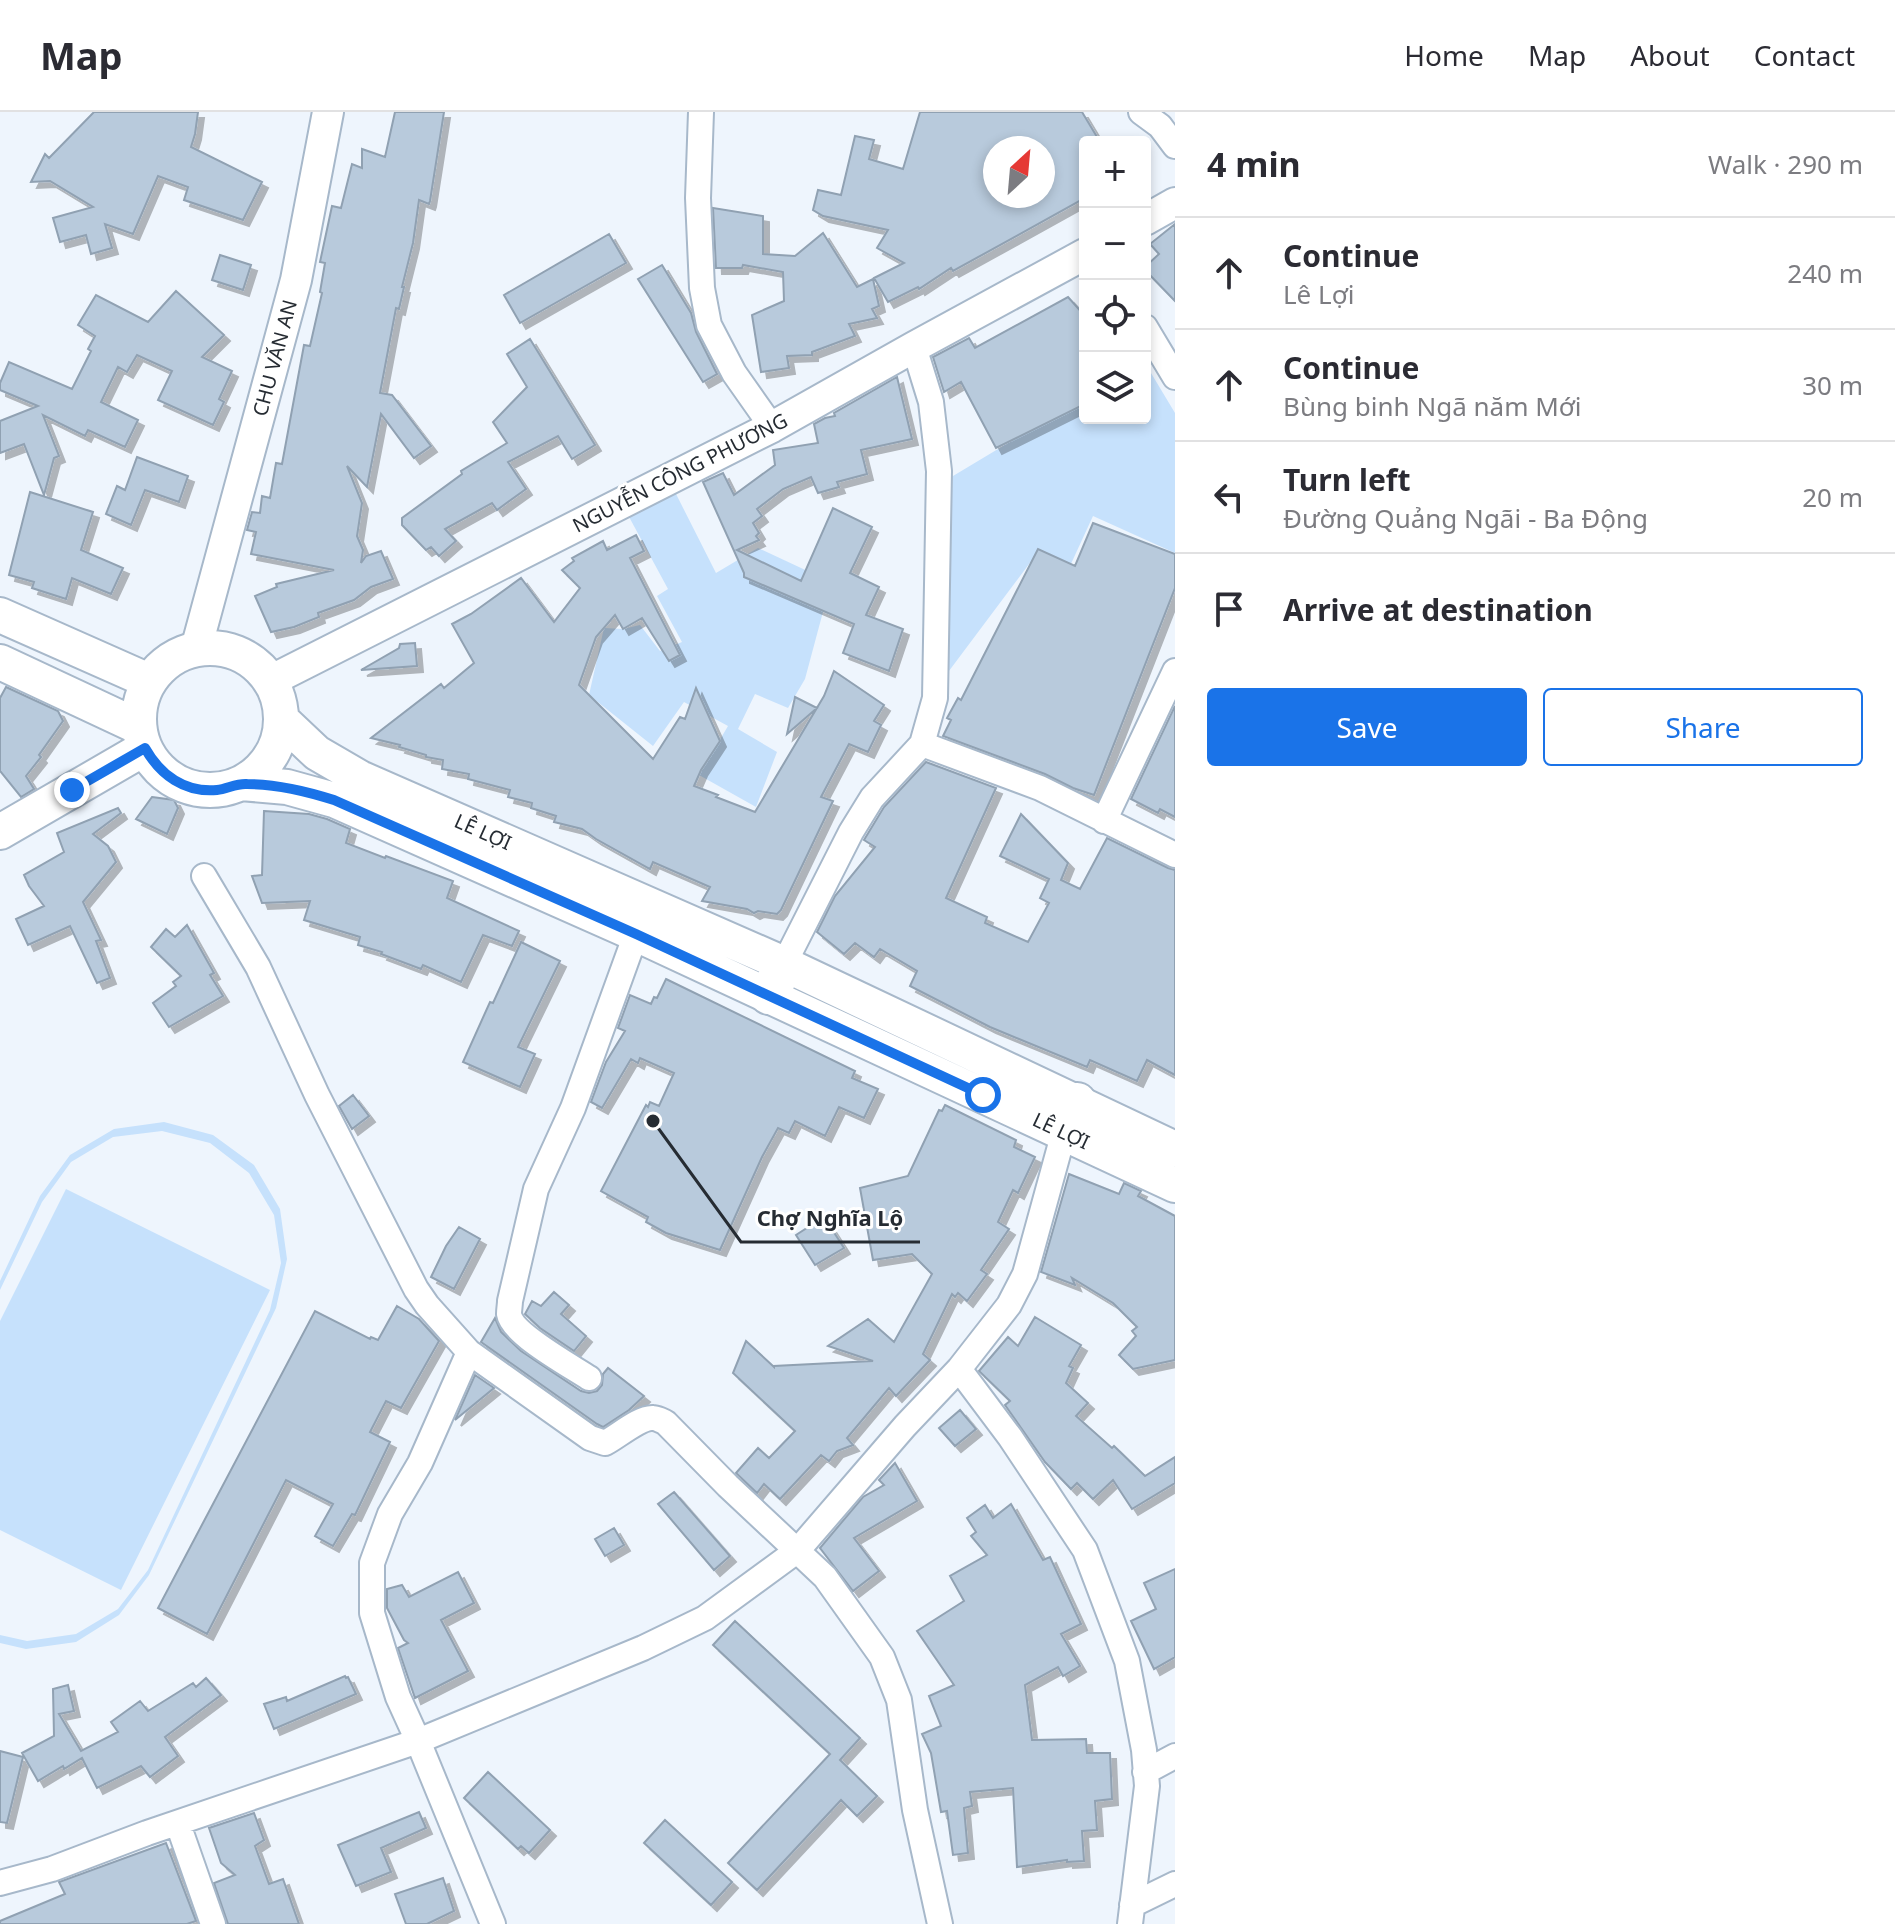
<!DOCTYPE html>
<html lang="en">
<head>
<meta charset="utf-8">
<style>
	:root { --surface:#fff; --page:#f7f7f7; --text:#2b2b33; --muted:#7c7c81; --line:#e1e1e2; --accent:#1a73e8 }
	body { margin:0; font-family:"Noto Sans",sans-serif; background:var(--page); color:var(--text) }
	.controls { position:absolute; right:24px; top:24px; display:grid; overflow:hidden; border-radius:8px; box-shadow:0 4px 12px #0003 }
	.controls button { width:72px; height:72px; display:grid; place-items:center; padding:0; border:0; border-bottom:2px solid var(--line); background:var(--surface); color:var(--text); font:40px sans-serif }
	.compass { position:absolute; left:983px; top:24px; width:72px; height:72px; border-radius:50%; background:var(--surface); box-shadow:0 4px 12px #0003; rotate:26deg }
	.stop { position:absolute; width:24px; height:24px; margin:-18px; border:6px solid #1a73e8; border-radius:50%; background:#fff }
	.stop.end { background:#1a73e8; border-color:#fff; box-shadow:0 2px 8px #0008 }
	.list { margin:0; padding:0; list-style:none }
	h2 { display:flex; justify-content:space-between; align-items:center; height:104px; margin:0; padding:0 32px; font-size:34px }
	h2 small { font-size:26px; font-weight:400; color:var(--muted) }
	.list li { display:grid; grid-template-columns:52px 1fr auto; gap:24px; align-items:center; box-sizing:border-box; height:112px; padding:0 32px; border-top:2px solid var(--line) }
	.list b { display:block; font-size:30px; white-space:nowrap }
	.list p { margin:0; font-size:26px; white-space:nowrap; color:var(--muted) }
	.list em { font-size:26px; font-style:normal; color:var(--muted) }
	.actions { display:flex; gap:16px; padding:24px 32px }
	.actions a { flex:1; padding:18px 0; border:2px solid var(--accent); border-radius:8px; text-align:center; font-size:28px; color:var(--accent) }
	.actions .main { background:var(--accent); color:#fff }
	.icon { flex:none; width:44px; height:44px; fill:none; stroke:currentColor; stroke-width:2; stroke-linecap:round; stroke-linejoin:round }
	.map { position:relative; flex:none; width:1175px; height:1812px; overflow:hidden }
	header { display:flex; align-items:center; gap:48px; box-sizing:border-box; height:112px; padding:0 40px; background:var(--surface); border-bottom:2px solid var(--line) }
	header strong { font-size:38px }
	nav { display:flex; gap:44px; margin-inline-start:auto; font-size:28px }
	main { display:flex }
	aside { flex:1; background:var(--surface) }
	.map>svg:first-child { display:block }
</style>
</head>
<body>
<header>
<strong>Map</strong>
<nav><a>Home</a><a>Map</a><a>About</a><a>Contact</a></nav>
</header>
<main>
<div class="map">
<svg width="1175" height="1812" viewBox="0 0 1175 1812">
	<defs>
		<filter id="shadow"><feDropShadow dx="6" dy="6" stdDeviation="0" flood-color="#0004"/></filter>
	</defs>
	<rect width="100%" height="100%" fill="#eef5fd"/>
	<path fill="#c6e1fc" d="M 1145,251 L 1175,301 L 1175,441 L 1093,404 L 1070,454 L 1038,440 L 934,579 L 938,373 L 1085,285 L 1085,306 L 1145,306 Z
		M 675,380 L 716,461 L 758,436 L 831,470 L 805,567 L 788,596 L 755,582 L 738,617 L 777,640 L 756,695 L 699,663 L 728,614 L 684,590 L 653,634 L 589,583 L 604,516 L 623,517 L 640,513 L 660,539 L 682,530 L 657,484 L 668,477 L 628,403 Z
		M 164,1010 L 213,1023 L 254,1053 L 280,1097 L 287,1147 L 276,1196 L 149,1463 L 119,1503 L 76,1530 L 26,1537 L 0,1531 L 0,1523 L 27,1529 L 76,1522 L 118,1497 L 148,1458 L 270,1198 L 281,1151 L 274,1103 L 249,1061 L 210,1031 L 162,1019 L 113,1025 L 71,1050 L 42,1090 L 0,1178 L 0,1169 L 40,1084 L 70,1043 L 114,1017 Z
		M 66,1077 L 270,1178 L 121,1478 L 0,1418 L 0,1209 Z"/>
	<path fill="#b8cadc" stroke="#90a1b2" stroke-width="2" fill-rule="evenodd" filter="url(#shadow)" d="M 94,0 L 198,0 L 195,22 L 191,35 L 262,70 L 243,108 L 184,88 L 188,75 L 158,64 L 133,122 L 105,112 L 112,136 L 91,142 L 86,123 L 60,130 L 53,106 L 93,95 L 50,69 L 31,70 L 45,42 L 49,46 Z
		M 395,0 L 444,0 L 430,89 L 429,92 L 419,88 L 413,131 L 402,175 L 404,175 L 399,197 L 396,196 L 380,281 L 392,283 L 431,334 L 414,346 L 381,302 L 367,375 L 347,354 L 362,391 L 357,424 L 363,438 L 361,451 L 366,444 L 381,439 L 393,467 L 371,475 L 354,488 L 318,501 L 319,505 L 294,515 L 271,520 L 255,484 L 277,475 L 276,472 L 334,458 L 251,442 L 256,420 L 247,418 L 252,400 L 260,401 L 262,384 L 270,386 L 276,351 L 282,352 L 304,233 L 310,234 L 322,181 L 320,180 L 325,151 L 320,150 L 332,94 L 341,96 L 352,52 L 362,56 L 362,37 L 385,45 Z
		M 920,0 L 1082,0 L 1100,30 L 1085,30 L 1085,86 L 953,159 L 951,156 L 919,177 L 918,175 L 888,190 L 874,166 L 904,151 L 877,136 L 888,118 L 823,104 L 813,98 L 818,78 L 841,83 L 855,24 L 874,28 L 869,47 L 903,57 ZM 995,36 L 1043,36 L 1043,84 L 995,84 Z
		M 713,96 L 763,104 L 763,142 L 795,144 L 823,121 L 857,175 L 873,167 L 879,194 L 872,197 L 877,206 L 849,212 L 855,224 L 812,240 L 812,243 L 787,244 L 789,256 L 761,260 L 752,203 L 784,189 L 783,160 L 743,153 L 742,156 L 716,156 Z
		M 1175,112 L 1175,189 L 1145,158 L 1145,155 L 1159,142 L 1150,132 Z
		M 609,122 L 626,151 L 520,211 L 504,183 Z
		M 220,143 L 251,153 L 243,178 L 212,168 Z
		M 662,153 L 691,201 L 696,220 L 717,262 L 703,270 L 638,167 Z
		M 176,179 L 224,223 L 202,245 L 232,259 L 219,287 L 224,290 L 213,313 L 158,288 L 172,259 L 137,243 L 127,260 L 118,255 L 101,290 L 138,308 L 125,335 L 88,318 L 85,324 L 43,303 L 59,344 L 54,346 L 44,383 L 24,332 L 0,341 L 0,309 L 38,294 L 0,278 L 0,271 L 9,250 L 72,277 L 91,239 L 88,237 L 95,224 L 78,213 L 96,183 L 148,210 Z
		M 1068,185 L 1085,204 L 1085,292 L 996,336 L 961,270 L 944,280 L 933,245 L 969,226 L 975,236 Z
		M 530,227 L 595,333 L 572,347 L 558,324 L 508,350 L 526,377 L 497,398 L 492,391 L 445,417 L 456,429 L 439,444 L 431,435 L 426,438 L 402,413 L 402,406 L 462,362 L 461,359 L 507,331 L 493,310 L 527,275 L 507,242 Z
		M 897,265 L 912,327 L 861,338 L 867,362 L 837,370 L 839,375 L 818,381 L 811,365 L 783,377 L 757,397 L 762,404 L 753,411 L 759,421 L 756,424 L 759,428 L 737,438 L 801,469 L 833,396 L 872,415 L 850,461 L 879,475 L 866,503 L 903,517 L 889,559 L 843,541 L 854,512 L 744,465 L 744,461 L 703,370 L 723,361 L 734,383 L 775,353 L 773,338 L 818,331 L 814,312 L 825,306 L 835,304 L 834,301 Z
		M 137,345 L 188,364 L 179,390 L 145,378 L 131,413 L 106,402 L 117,374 L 125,378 Z
		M 30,380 L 93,400 L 81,438 L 123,456 L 111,482 L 72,466 L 66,487 L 32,476 L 34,470 L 9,463 Z
		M 1093,411 L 1175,442 L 1175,476 L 1094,683 L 1073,676 L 1045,662 L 943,624 L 951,608 L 947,606 L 958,586 L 961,588 L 1038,437 L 1075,454 Z
		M 636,423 L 644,439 L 630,446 L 680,543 L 669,549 L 642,506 L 623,517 L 615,503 L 596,525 L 579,573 L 653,647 L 680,605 L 685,607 L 696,576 L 720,629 L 701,658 L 694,674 L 718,683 L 716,685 L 755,700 L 824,584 L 834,559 L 884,593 L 874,609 L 881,613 L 868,640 L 849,632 L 821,685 L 833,689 L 781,798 L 777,802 L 758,799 L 754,801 L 747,797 L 702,789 L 710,775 L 653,750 L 650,757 L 596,727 L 582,717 L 554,710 L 556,704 L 531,696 L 532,691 L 508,685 L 510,678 L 468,667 L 469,662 L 442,657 L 443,648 L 426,645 L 426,643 L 399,635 L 400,633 L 371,626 L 441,572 L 444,576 L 474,551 L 452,512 L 471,502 L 521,466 L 554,510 L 580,476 L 562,458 L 574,449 L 572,446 L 603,429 L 607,438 Z
		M 415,531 L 417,554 L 361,558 L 399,536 L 400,532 Z
		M 6,575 L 58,599 L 63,609 L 39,643 L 41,645 L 26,664 L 34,677 L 21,685 L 0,659 L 0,586 Z
		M 795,585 L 817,596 L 787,622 Z
		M 1175,594 L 1175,705 L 1160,697 L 1158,701 L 1131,687 Z
		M 926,650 L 996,676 L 946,786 L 987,805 L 985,811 L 1028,830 L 1049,791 L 1040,786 L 1049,767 L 1000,744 L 1021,702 L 1068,751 L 1061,768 L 1080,777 L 1107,726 L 1168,756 L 1175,758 L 1175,963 L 1147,948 L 1137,969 L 1090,948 L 1087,955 L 990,915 L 910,874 L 917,859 L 880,837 L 874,845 L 855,831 L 844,842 L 817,820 L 835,784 L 875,735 L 864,728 L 884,695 Z
		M 152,685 L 174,688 L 178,696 L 167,722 L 136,707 Z
		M 118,696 L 121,701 L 93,722 L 108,734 L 116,750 L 83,790 L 101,828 L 96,829 L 110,866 L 97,871 L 70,814 L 28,833 L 16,807 L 44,794 L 29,774 L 24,763 L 64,740 L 57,721 Z
		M 264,699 L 309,702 L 327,707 L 350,717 L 346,731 L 385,746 L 386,744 L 453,769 L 447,786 L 519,819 L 512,834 L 483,823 L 461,870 L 423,853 L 421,857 L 381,842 L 382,840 L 358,833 L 360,825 L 304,808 L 310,789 L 262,791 L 252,764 L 262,763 Z
		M 187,813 L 214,861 L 210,863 L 223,884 L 169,915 L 153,891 L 176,874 L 173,870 L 181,864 L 151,835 L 166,817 L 175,825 Z
		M 521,830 L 560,849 L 518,935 L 535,942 L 520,975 L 463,950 L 490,890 L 493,891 Z
		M 666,867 L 855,959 L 852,966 L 878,977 L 864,1006 L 839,995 L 825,1024 L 795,1009 L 789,1021 L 778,1016 L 762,1045 L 720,1138 L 666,1121 L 646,1110 L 648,1105 L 601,1079 L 646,993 L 648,995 L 650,990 L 659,994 L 674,961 L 640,946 L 638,951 L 631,947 L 602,996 L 591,990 L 606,950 L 625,919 L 618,916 L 630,883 L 651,892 L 654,885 L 657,886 Z
		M 353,983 L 369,1004 L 352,1017 L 339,994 Z
		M 945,993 L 1016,1028 L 1014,1035 L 1035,1045 L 1018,1081 L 1013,1078 L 998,1110 L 1009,1117 L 981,1158 L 987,1162 L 967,1189 L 958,1181 L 955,1185 L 952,1182 L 923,1242 L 930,1248 L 896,1284 L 889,1276 L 847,1326 L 853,1333 L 837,1339 L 829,1349 L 821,1343 L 780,1387 L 764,1372 L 757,1381 L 736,1361 L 758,1336 L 769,1346 L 795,1319 L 733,1261 L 746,1229 L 774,1255 L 774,1254 L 873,1249 L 828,1234 L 868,1207 L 894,1230 L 932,1162 L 912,1142 L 873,1148 L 860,1076 L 908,1064 L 939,998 L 942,999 Z
		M 1069,1062 L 1119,1082 L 1124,1071 L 1141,1079 L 1138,1084 L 1175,1104 L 1175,1248 L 1133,1257 L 1119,1243 L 1136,1224 L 1132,1219 L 1137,1215 L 1113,1191 L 1072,1166 L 1075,1173 L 1041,1160 Z
		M 824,1105 L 844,1136 L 815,1153 L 796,1123 Z
		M 459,1115 L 480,1127 L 454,1177 L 431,1165 L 446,1134 Z
		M 554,1180 L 569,1193 L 561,1202 L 586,1224 L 574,1239 L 540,1216 L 525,1202 L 532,1189 L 541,1194 Z
		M 397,1194 L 419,1207 L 439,1229 L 401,1296 L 386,1289 L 370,1320 L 390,1330 L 355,1403 L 352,1402 L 333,1434 L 315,1424 L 333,1392 L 286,1368 L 207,1522 L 158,1496 L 315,1199 L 370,1227 L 371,1225 L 378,1228 Z
		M 1035,1205 L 1081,1233 L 1069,1254 L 1073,1256 L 1066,1271 L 1088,1291 L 1076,1304 L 1112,1336 L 1114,1334 L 1145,1364 L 1175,1345 L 1175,1371 L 1132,1397 L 1113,1368 L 1093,1387 L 1077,1371 L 1071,1377 L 1045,1350 L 1005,1293 L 1010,1289 L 979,1259 L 1008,1225 L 1018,1234 Z
		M 495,1206 L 501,1220 L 521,1239 L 581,1279 L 589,1281 L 597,1279 L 602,1273 L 603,1262 L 608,1256 L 644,1284 L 629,1298 L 603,1315 L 597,1312 L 481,1230 Z
		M 475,1263 L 494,1276 L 455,1308 Z
		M 960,1298 L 976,1317 L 955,1334 L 939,1316 Z
		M 895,1351 L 917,1389 L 854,1426 L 879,1459 L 853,1479 L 820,1436 L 863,1385 L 884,1373 L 879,1368 Z
		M 674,1380 L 730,1444 L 714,1458 L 658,1392 Z
		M 1011,1392 L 1043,1448 L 1050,1445 L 1081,1512 L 1061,1522 L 1080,1554 L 1063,1564 L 1058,1555 L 1025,1573 L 1032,1628 L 1086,1627 L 1087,1641 L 1110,1641 L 1112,1687 L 1095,1689 L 1097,1718 L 1082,1719 L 1084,1749 L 1067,1750 L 1067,1748 L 1017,1755 L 1013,1676 L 970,1680 L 972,1694 L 964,1696 L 968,1741 L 953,1743 L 947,1699 L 941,1700 L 931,1641 L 922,1622 L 941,1614 L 929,1584 L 954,1573 L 917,1519 L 964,1489 L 950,1464 L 987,1443 L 971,1424 L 976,1420 L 967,1406 L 985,1393 L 993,1406 Z
		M 614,1416 L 624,1433 L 605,1444 L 595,1427 Z
		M 1175,1457 L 1175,1545 L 1154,1557 L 1131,1509 L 1156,1497 L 1144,1471 Z
		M 458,1460 L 474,1491 L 441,1508 L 468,1559 L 415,1586 L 398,1536 L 408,1531 L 404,1528 L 387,1496 L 387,1477 L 402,1473 L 409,1485 Z
		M 735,1509 L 860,1626 L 840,1648 L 877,1684 L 857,1704 L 841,1688 L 757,1778 L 728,1751 L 830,1642 L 713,1533 Z
		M 345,1564 L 346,1566 L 348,1565 L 356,1582 L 274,1617 L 264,1592 L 286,1585 L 287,1589 Z
		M 206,1566 L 221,1583 L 165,1625 L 178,1644 L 150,1665 L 141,1654 L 97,1676 L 82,1646 L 64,1657 L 63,1654 L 38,1669 L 22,1641 L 54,1624 L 53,1577 L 68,1573 L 74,1599 L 59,1602 L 81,1639 L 118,1620 L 111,1610 L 140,1589 L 148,1599 L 193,1571 L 196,1575 Z
		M 0,1639 L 23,1645 L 7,1711 L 0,1710 Z
		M 488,1660 L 550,1718 L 529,1741 L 521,1734 L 518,1737 L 464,1686 Z
		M 419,1700 L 426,1716 L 381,1736 L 391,1760 L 356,1774 L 338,1733 Z
		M 254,1701 L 264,1728 L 255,1734 L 269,1772 L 283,1767 L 299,1812 L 228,1812 L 214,1771 L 235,1763 L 221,1751 L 209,1716 Z
		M 665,1708 L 732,1770 L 711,1793 L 644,1731 Z
		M 166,1731 L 196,1809 L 187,1812 L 0,1812 L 0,1809 L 65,1782 L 59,1770 Z
		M 443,1766 L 454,1799 L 427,1812 L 406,1812 L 395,1782 Z"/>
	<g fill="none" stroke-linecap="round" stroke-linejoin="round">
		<defs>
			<path id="minor" d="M 701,0 L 698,86 L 702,176 L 709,213 L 734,261 L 772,315
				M 1141,0 L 1160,14 L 1175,34
				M 1145,215 L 1175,265
				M 922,632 L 1040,676 L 1175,743
				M 1104,709 L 1175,559
				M 204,764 L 258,855 L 317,983 L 416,1177 L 427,1193 L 469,1240 L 590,1326 L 605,1331 C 617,1325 640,1305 653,1306 C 656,1306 663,1309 666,1311 L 728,1374 L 825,1465 L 882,1545 L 899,1588 L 915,1698 L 940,1812
				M 784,852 L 851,720 L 872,686 L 922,632 L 935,586 L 939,359 L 931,290 L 914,235
				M 469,1240 L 420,1351 L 390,1402 L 372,1451 L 372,1501 L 398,1585 L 418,1629 L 493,1812
				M 959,1257 L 1010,1325 L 1085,1438 L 1127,1549 L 1144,1638 L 1147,1674 L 1130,1812
				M 589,1266 C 571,1254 512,1222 509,1202 C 509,1197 510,1193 510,1189 L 536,1077 L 573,996 L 636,822
				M 1145,1660 L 1175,1644
				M 178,1712 L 213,1812
				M 0,1771 L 52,1757 L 147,1721 L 418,1629 L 643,1536 L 705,1506 L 798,1438 L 905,1314 L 959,1257 L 1009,1193 L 1025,1162 L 1064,1020
				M 1132,1793 L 1175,1772"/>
			<path id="tertiary" d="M 1145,108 L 1175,91
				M 196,537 L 296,168 L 328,0
				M 270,569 L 772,315 L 914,235 L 1085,142"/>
			<path id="secondary" d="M 0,503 L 149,569
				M139 607a71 71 0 1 1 142 0a71 71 0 1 1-142 0Z
				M 0,550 L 139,615
				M 281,607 L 317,641 L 360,666 L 784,852 L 1175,1037
				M 241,671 L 287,675 L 334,688 L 636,822 L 1175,1073
				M 0,720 L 145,636"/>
			<path id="primary" d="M 769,883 L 784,852
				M 1064,1020 L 1077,990"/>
		</defs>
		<use href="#minor" stroke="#a7b8ca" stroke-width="28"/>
		<use href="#tertiary" stroke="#a7b8ca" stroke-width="34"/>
		<use href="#secondary" stroke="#a7b8ca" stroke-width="38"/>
		<use href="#primary" stroke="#a7b8ca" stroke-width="42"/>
		<use href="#minor" stroke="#fff" stroke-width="24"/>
		<use href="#tertiary" stroke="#fff" stroke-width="30"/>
		<use href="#secondary" stroke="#fff" stroke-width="34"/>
		<use href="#primary" stroke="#fff" stroke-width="38"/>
	</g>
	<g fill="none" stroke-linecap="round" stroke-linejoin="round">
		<path stroke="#1a73e8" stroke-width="10" d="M 72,678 L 145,636 C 160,663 185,681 217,678 C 227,677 237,671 247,672 C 277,672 306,679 334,688 L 636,822 L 983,983"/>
	</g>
	<g text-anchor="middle" stroke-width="6" stroke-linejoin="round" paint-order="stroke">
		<g font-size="20" fill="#262c33" stroke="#fff">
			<text transform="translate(275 246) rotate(-75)" y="7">CHU VĂN AN</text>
			<text transform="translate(680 361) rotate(-27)" y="7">NGUYỄN CÔNG PHƯƠNG</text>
			<text transform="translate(483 720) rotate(24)" y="7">LÊ LỢI</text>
			<text transform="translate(1061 1019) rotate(25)" y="7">LÊ LỢI</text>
		</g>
	</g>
	<path fill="none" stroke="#262c33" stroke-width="3" d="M653 1009L741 1130H920"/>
	<circle fill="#262c33" stroke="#fff" stroke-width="3" cx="653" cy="1009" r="8"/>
	<g font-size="22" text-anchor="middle" font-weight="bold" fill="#262c33" stroke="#fff" stroke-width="6" stroke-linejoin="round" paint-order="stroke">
		<text x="830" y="1114">Chợ Nghĩa Lộ</text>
	</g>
</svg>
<div class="controls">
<button>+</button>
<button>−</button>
<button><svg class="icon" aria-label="locate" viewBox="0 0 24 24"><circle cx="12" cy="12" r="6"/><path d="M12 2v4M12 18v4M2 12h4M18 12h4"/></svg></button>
<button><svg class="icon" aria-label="layers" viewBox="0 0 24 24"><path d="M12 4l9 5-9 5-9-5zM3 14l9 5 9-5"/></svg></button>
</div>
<svg class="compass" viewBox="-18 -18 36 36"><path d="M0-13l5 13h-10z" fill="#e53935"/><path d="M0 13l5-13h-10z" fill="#7c7c81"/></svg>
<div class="stop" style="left:983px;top:983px"></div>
<div class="stop end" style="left:72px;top:678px"></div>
</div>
<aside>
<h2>4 min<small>Walk · 290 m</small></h2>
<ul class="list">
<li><svg class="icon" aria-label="ahead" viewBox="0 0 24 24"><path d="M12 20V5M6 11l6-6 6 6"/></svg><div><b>Continue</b><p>Lê Lợi</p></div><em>240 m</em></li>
<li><svg class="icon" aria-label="ahead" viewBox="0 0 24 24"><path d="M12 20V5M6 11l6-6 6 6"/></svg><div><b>Continue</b><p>Bùng binh Ngã năm Mới</p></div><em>30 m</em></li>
<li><svg class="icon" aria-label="left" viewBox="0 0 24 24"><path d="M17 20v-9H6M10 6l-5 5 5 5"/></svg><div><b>Turn left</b><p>Đường Quảng Ngãi - Ba Động</p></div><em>20 m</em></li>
<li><svg class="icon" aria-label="arrive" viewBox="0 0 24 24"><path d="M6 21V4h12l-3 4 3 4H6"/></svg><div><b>Arrive at destination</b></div></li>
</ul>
<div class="actions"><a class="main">Save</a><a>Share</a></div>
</aside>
</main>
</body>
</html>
